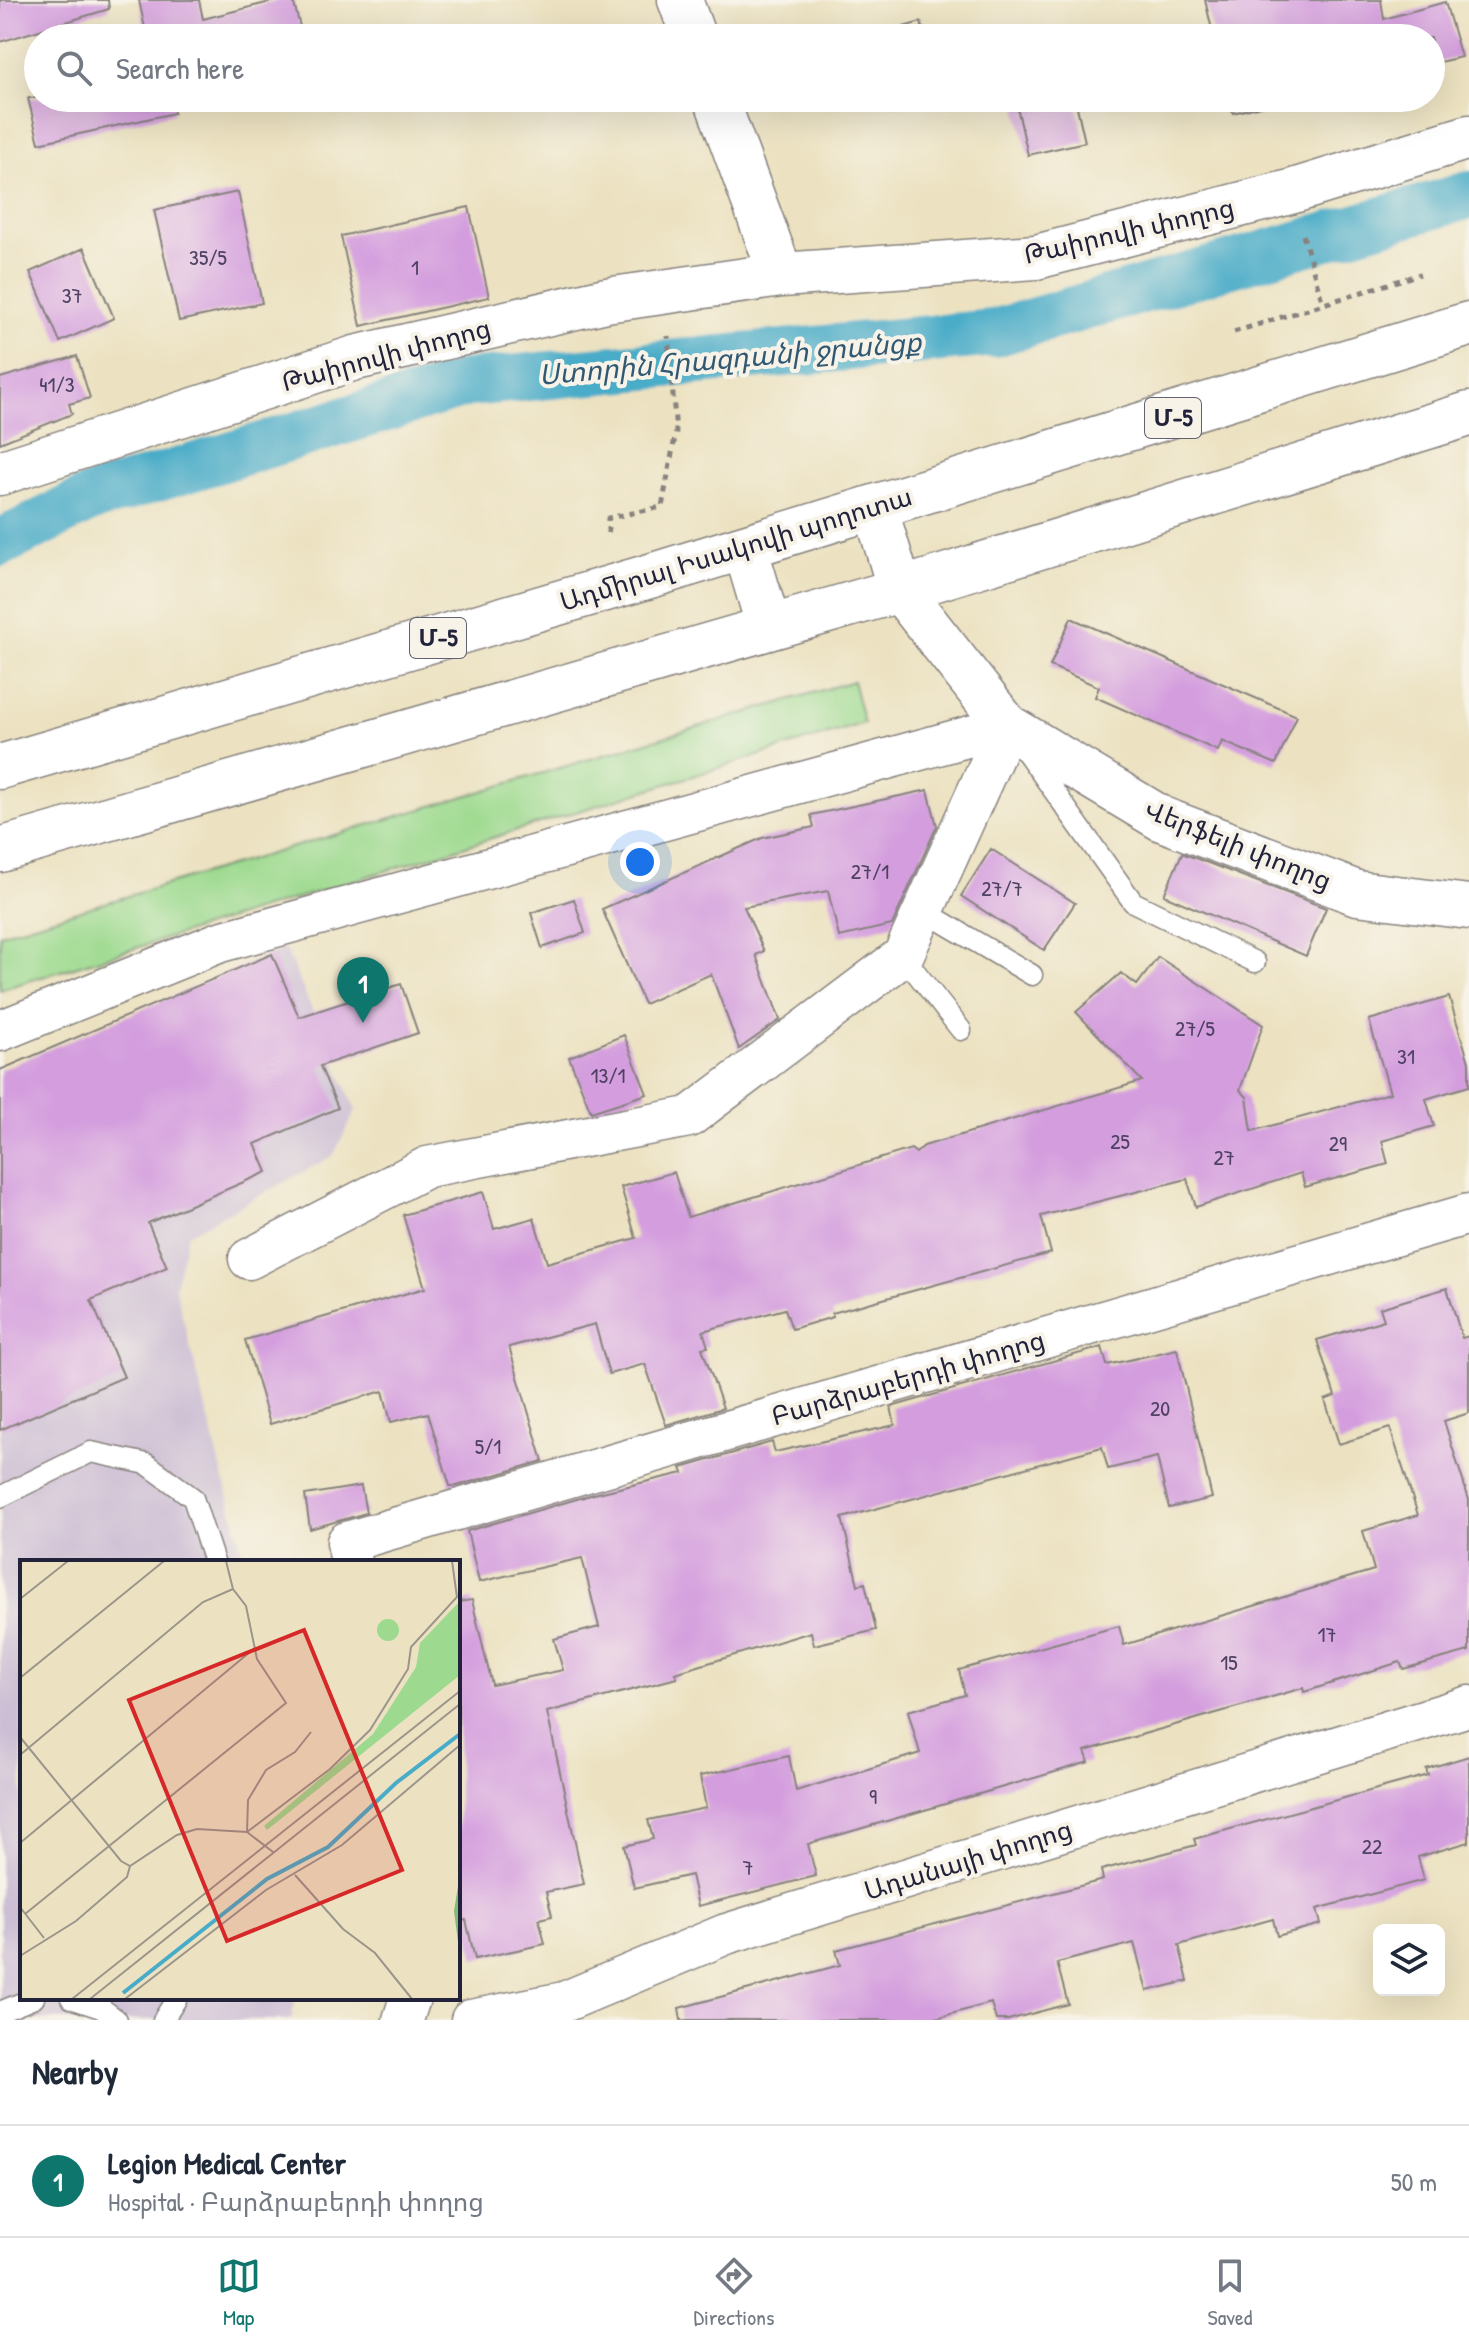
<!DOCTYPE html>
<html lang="en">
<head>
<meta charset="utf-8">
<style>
	:root { --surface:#fff; --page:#f2f2f3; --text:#1f2937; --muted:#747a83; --line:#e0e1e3; --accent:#0f766e }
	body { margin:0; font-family:"Patrick Hand","Noto Sans Armenian",sans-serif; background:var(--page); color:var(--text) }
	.controls { position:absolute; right:24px; bottom:24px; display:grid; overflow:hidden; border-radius:12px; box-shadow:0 8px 32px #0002 }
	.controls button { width:72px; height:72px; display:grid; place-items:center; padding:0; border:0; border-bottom:2px solid var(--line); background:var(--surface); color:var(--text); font:40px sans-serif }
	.you { position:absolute; left:640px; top:862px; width:28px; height:28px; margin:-20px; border:6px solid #fff; border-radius:50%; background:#1a73e8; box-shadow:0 0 0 12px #1a73e833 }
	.badge { display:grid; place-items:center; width:52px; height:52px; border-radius:50%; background:var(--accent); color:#fff; font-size:26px; font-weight:700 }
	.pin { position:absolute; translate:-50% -66px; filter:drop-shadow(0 2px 4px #0008) }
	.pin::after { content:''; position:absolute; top:42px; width:28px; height:24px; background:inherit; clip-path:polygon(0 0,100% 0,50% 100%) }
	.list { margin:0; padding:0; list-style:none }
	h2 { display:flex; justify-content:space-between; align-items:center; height:104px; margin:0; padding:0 32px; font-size:34px }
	h2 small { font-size:26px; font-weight:400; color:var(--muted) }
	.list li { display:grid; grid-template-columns:52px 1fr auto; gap:24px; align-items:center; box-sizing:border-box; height:112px; padding:0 32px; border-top:2px solid var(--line) }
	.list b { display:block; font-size:30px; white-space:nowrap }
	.list p { margin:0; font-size:26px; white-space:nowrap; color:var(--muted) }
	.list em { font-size:26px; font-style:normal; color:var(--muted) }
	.icon { flex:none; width:44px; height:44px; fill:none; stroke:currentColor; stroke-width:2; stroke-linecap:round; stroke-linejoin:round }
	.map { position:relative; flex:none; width:1469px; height:2020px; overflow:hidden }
	.search { position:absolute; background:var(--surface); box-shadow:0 8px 32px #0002; left:24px; right:24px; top:24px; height:88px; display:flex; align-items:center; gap:20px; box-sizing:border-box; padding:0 28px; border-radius:44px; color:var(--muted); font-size:30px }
	.sheet { height:216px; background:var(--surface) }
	nav { display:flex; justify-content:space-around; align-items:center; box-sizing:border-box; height:112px; border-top:2px solid var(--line); background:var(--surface); font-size:22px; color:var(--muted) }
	nav a { display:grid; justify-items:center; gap:4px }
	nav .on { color:var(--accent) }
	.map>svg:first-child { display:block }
</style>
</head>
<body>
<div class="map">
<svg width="1469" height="2020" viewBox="0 0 1469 2020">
	<rect width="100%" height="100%" fill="#f7f3e8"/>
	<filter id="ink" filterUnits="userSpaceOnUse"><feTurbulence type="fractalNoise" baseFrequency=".0125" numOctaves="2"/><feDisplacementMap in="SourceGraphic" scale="16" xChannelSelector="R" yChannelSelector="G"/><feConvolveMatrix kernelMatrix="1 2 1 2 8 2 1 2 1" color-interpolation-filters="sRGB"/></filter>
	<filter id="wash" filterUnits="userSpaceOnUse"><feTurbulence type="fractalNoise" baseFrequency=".006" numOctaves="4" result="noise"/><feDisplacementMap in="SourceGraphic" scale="32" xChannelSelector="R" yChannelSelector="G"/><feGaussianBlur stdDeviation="1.8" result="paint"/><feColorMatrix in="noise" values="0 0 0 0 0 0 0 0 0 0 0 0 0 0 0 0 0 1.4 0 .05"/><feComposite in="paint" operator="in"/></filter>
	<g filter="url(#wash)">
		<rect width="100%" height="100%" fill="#ece2c1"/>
		<path fill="#ccbed4" d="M 285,948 L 356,1110 L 333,1156 L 188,1234 L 175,1287 L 245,1562 L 22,1562 L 22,1998 L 296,1998 L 291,2020 L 0,2020 L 0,1077 Z"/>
		<path fill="#9dda8f" stroke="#607e65" stroke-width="2" d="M 853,681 L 864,723 L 0,990 L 0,934 Z"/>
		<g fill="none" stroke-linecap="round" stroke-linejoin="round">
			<path stroke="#48acc8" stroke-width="48" d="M 0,543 L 89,499 L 467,383 L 994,333 L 1469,195"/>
		</g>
		<g id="blocks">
			<path fill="#d49ede" d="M 0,0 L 108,0 L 109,9 L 0,42 Z
				M 139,0 L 199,0 L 203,19 L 278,0 L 293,0 L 303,38 L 147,38 Z
				M 1205,0 L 1381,0 L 1384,19 L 1445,2 L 1461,57 L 1431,64 L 1431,38 L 1214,38 Z
				M 921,22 L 925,38 L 876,38 L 875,35 Z
				M 28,98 L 172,98 L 174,113 L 39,143 Z
				M 894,98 L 924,98 L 896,106 Z
				M 1015,98 L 1075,98 L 1085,142 L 1028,155 Z
				M 1229,98 L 1293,98 L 1233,113 Z
				M 238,192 L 262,303 L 179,321 L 154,210 Z
				M 469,207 L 489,297 L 361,326 L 341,236 Z
				M 84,248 L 114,318 L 60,342 L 30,272 Z
				M 77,356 L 90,398 L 69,404 L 72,414 L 0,443 L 0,378 Z
				M 1071,618 L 1297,716 L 1276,764 L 1222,741 L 1218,751 L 1095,697 L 1099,687 L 1050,666 Z
				M 928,790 L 937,826 L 892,925 L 839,937 L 828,891 L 744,907 L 764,951 L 756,955 L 780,1020 L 739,1049 L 711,974 L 644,1004 L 602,909 L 762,838 L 814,827 L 811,815 Z
				M 991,849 L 1075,903 L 1044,950 L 961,896 Z
				M 1182,853 L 1326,908 L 1306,956 L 1164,895 Z
				M 574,899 L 585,933 L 542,948 L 531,913 Z
				M 272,954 L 299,1017 L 401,984 L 418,1033 L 320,1066 L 338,1108 L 255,1144 L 267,1172 L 148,1223 L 167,1267 L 91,1300 L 124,1377 L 0,1430 L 0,1070 Z
				M 1158,957 L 1263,1025 L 1240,1090 L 1247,1097 L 1252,1131 L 1390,1093 L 1369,1020 L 1449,997 L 1469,1062 L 1469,1086 L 1426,1099 L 1434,1126 L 1382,1141 L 1388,1164 L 1305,1187 L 1301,1173 L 1196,1207 L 1187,1179 L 1041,1216 L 1051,1253 L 832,1313 L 833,1317 L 792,1329 L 785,1309 L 703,1331 L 708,1347 L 702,1348 L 723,1408 L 666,1425 L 645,1364 L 609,1374 L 595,1324 L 509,1347 L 543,1461 L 457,1486 L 450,1486 L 428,1413 L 391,1422 L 383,1391 L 270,1424 L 245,1340 L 425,1288 L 403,1215 L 483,1192 L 494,1229 L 534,1218 L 547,1263 L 636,1238 L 621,1187 L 674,1172 L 688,1217 L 911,1149 L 916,1153 L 924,1146 L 1142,1081 L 1076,1012 L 1121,973 L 1137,985 Z
				M 624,1035 L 647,1094 L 591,1112 L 569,1057 Z
				M 1447,1288 L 1462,1338 L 1469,1336 L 1469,1413 L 1444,1421 L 1469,1500 L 1469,1651 L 1403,1669 L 1400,1662 L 1304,1692 L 1303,1688 L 1085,1751 L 1089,1762 L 808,1844 L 816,1876 L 698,1906 L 691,1875 L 634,1888 L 624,1846 L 653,1839 L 648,1820 L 706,1808 L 700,1776 L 789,1756 L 796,1791 L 920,1753 L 908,1711 L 965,1695 L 959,1670 L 1119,1626 L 1124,1645 L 1374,1570 L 1363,1531 L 1418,1515 L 1390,1428 L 1339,1444 L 1325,1400 L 1335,1396 L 1317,1340 L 1384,1320 L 1380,1308 Z
				M 1102,1347 L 1107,1365 L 1177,1349 L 1212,1498 L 1169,1508 L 1157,1457 L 1108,1469 L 1102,1447 L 842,1518 L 858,1585 L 865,1583 L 876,1630 L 814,1645 L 811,1632 L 675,1673 L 677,1678 L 547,1712 L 584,1884 L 546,1892 L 552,1916 L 539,1919 L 545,1944 L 475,1959 L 466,1920 L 458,1922 L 458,1602 L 472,1600 L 492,1685 L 563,1670 L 554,1639 L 599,1627 L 582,1558 L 479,1582 L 467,1531 L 594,1494 L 683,1473 L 681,1468 L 772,1442 L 775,1452 L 895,1425 L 891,1407 Z
				M 361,1486 L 366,1513 L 310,1529 L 305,1495 Z
				M 1469,1756 L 1469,1842 L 1418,1857 L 1424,1880 L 1317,1909 L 1321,1924 L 1277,1936 L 1273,1919 L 1179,1945 L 1188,1981 L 1147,1991 L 1134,1943 L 1057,1963 L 1068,2004 L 1008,2020 L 996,2020 L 991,2003 L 929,2020 L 681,2020 L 679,2008 L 840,1965 L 836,1950 L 1103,1880 L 1101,1870 L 1196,1845 L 1194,1839 L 1428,1775 L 1426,1769 Z"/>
		</g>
	</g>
	<g filter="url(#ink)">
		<use href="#blocks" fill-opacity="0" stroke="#87827e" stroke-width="2"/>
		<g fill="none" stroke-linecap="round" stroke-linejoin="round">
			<defs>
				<path id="lane" d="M 1024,749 L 1133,902 L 1255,962
					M 924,911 L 1032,975
					M 903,956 L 961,1030
					M 0,1497 L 91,1452 L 147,1464 L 193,1498 L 214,1562
					M 71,1998 L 101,2008 L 117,2020
					M 0,2012 L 34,1998
					M 163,2020 L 177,1998"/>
				<path id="street" d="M 0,1031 L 220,942 L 1007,726
					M 249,1259 L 427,1167 L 689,1117 L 903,956 L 1007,726
					M 351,1562 L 347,1542 L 1469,1214
					M 403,2020 L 410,1998
					M 471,2020 L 564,2002 L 726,1934 L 1469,1706"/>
				<path id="secondary" d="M 680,0 L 694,38
					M 716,98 L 781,275
					M 0,473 L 355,358 L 606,300 L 781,275 L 1036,257 L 1290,192 L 1469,137
					M 875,507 L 900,590 L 1007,726 L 1162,819 L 1357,893 L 1469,907"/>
				<path id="highway" d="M 745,547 L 769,628
					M 0,767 L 650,576 L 1469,324
					M 0,850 L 900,590 L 1469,414"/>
			</defs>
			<use href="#lane" stroke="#87827e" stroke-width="23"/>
			<use href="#street" stroke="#87827e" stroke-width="43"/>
			<use href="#secondary" stroke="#87827e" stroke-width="47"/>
			<use href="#highway" stroke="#87827e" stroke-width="47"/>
			<path stroke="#87827e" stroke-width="5" stroke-dasharray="6 6" stroke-linecap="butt" d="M 1303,235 L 1323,304
				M 1234,332 L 1420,274
				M 608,533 L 608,518 L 662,507 L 676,432 L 668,336"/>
			<use href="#lane" stroke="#fff" stroke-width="20"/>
			<use href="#street" stroke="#fff" stroke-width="40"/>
			<use href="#secondary" stroke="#fff" stroke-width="44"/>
			<use href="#highway" stroke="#fff" stroke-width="44"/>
		</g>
	</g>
	<g text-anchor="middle" stroke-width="8" stroke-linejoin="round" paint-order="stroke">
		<g font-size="22" fill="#4e4164">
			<text x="208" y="265">35/5</text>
			<text x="415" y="275">1</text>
			<text x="72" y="303">37</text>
			<text x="57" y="392">41/3</text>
			<text x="870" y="879">27/1</text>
			<text x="1002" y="896">27/7</text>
			<text x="1195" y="1036">27/5</text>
			<text x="1406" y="1064">31</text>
			<text x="608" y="1083">13/1</text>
			<text x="1120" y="1149">25</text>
			<text x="1338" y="1151">29</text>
			<text x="1224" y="1165">27</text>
			<text x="1160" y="1416">20</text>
			<text x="488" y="1454">5/1</text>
			<text x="1327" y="1642">17</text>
			<text x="1229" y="1670">15</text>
			<text x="873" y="1804">9</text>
			<text x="1372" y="1854">22</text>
			<text x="748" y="1875">7</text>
		</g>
		<g fill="#f7f3e8" stroke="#62616f" stroke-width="2">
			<rect x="1145" y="398" width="56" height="40" rx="6"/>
			<rect x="410" y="618" width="56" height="40" rx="6"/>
		</g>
		<g font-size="24" font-weight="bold" fill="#22223b">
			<text x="1173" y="426">Մ-5</text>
			<text x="438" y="646">Մ-5</text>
		</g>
		<g font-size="26" fill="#22223b" stroke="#f7f3e8">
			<text transform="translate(1129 231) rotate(-13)" y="9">Թաիրովի փողոց</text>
			<text transform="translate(386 355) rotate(-15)" y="9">Թաիրովի փողոց</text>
			<text transform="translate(736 549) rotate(-17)" y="9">Ադմիրալ Իսակովի պողոտա</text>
			<text transform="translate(1238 845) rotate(22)" y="9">Վերֆելի փողոց</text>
			<text transform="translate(908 1378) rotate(-16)" y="9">Բարձրաբերդի փողոց</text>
			<text transform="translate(968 1860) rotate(-17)" y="9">Ադանայի փողոց</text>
		</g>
		<g font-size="28" font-style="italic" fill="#315973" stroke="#f7f3e8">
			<text transform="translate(730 358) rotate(-5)" y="10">Ստորին Հրազդանի ջրանցք</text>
		</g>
	</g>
	<g transform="translate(20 1560)">
		<rect width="440" height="440" fill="#ece2c1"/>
		<path d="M 440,41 L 440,115 L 247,270 L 244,266 L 353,174 L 396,107 L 400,83 ZM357 70a11 11 0 1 1 22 0a11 11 0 1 1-22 0Z" fill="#9dda8f"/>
		<path d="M 440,314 L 440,397 L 434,351 Z" fill="#7eba7a"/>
		<path fill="none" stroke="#48acc8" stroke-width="4" d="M 103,433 L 247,319 L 308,287 L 376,223 L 440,174"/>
		<path fill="none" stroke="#9b958b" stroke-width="2" d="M 0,39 L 48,1M 0,118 L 144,1M 0,177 L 101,301 L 110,306 L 157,275 L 177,269 L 227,272 L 253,292M 0,195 L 183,42 L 213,29M 227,272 L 310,209 L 350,170 L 388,109 L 391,87 L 437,37 L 432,1M 227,272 L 228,240 L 246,210 L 275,192 L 291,172M 0,283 L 236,87M 275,315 L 323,369 L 355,393 L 392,439M 0,347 L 24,378M 5,354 L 266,143 L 237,99 L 226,46 L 213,29 L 206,1M 0,396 L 56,361 L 107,317 L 110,306M 52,439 L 440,131M 70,439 L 440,144M 105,439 L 246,330 L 322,285 L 440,185"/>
		<path fill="#d62828" fill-opacity="0.15" stroke="#d62828" stroke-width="4" d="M 284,70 L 382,310 L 207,381 L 109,140 Z"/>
		<rect width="440" height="440" fill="none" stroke="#22223b" stroke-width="4"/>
	</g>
</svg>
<div class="controls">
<button><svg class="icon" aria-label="layers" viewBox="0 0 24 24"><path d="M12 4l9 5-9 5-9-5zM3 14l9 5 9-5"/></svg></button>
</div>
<div class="you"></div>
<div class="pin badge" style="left:363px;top:1023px">1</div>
<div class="search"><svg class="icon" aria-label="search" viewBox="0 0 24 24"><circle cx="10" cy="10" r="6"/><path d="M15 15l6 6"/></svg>Search here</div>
</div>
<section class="sheet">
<h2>Nearby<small></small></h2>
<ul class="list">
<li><span class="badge">1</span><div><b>Legion Medical Center</b><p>Hospital · Բարձրաբերդի փողոց</p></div><em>50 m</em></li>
</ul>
</section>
<nav>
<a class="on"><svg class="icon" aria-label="map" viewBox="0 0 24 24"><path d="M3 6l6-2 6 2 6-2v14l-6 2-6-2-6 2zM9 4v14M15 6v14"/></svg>Map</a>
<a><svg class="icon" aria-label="directions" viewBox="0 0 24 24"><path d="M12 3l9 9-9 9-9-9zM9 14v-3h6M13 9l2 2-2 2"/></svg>Directions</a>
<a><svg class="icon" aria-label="saved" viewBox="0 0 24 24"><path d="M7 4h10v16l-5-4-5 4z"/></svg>Saved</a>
</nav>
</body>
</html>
